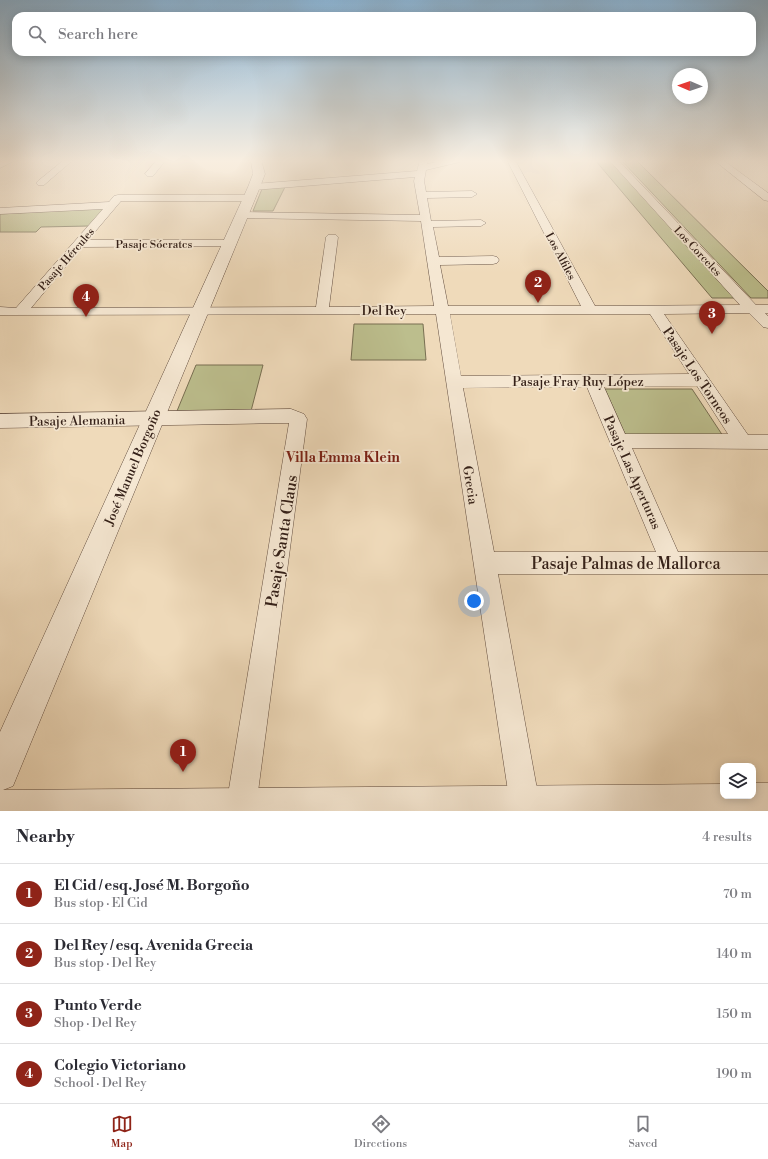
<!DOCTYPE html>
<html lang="en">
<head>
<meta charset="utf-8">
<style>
	:root { --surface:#fff; --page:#f7f7f7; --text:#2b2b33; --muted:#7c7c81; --line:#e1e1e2; --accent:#8f2418 }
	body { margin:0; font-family:"Libre Bodoni",serif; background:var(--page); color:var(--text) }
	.controls { position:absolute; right:12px; bottom:12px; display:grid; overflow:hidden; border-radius:8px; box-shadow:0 2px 10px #0003 }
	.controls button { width:36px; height:36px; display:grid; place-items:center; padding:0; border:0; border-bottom:1px solid var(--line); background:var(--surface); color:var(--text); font:20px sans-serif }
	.compass { position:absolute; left:672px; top:68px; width:36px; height:36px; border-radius:50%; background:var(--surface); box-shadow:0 2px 10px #0003; rotate:272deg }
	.you { position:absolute; left:474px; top:601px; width:14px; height:14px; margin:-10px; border:3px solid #fff; border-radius:50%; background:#1a73e8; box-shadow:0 0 0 6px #1a73e833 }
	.badge { display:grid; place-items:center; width:26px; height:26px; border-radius:50%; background:var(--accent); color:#fff; font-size:13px; font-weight:700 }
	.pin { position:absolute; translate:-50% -33px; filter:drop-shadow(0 1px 2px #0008) }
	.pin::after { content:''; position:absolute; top:21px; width:14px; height:12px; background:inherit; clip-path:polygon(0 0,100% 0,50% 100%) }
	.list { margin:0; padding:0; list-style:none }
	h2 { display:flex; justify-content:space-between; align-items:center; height:52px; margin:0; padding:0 16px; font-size:17px }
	h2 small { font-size:13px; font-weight:400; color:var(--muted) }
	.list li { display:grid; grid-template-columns:26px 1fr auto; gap:12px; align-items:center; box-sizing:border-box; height:60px; padding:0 16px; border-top:1px solid var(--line) }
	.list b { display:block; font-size:15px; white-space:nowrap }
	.list p { margin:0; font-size:13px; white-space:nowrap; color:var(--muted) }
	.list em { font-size:13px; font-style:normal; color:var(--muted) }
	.icon { flex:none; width:22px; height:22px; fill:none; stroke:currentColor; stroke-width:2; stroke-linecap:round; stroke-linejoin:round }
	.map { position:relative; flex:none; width:768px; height:811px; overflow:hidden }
	.search { position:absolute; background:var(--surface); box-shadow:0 2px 10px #0003; left:12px; right:12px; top:12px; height:44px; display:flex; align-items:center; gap:10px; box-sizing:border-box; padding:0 14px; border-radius:12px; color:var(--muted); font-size:15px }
	.sheet { height:292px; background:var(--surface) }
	nav { display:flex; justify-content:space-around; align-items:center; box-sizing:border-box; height:56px; border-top:1px solid var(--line); background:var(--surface); font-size:11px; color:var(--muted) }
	nav a { display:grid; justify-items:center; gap:2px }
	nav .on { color:var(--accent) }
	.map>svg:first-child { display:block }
</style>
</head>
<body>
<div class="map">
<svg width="768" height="811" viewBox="0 0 768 811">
	<rect width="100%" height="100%" fill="#efdaba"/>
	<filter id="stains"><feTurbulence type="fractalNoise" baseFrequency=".005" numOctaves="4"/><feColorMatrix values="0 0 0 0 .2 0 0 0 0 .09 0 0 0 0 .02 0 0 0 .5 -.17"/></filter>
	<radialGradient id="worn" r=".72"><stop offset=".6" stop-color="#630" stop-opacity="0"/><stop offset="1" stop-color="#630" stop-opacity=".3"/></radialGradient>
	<path fill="#bcbe8d" stroke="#786f52" d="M 595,160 L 611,160 L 736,298 L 712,298 Z
		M 621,160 L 636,160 L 768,291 L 768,298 L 751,298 Z
		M 285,187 L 273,211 L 253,211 L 262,189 Z
		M 106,208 L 89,226 L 41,227 L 36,232 L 0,232 L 0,214 Z
		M 354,324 L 423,324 L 426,360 L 351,360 Z
		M 196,365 L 263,365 L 251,411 L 177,411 Z
		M 605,389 L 692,389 L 723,436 L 626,436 Z"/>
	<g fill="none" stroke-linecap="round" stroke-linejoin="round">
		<defs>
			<path id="minor" d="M 5,160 L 16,160 L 0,168 L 0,162 Z
				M 64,160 L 73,160 L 44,185 L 38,185 L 36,183 L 38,181 Z
				M 157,160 L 166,160 L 153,176 L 147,176 L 145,174 Z
				M 420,160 L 428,160 L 427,164 L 446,160 L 461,160 L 460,162 L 426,170 L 424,181 L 426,192 L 472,191 L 477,194 L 472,197 L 427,198 L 431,221 L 481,220 L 486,223 L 481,226 L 433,227 L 439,257 L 493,256 L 497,257 L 499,260 L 497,263 L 493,264 L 440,265 L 448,306 L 581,306 L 507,160 L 515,160 L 595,306 L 740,305 L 609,160 L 618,160 L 756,305 L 768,305 L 768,313 L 765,313 L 768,316 L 768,328 L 763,327 L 749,313 L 664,314 L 748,435 L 768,435 L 768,449 L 632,448 L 678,552 L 768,552 L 768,574 L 498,574 L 541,811 L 511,811 L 436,314 L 0,315 L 0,307 L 16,308 L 103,209 L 0,214 L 0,208 L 109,202 L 114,196 L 118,195 L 249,195 L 254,198 L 249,201 L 121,201 L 88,240 L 230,240 L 234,241 L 236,243 L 234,245 L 230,246 L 82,247 L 31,308 L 316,307 L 326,237 L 328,235 L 336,235 L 338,237 L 329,307 L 434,306 L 421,221 L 242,218 L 237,215 L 242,212 L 420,215 L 414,181 L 415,177 L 254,190 L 249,187 L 254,184 L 417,171 ZM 450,314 L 650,314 L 689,374 L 461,376 ZM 697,386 L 728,434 L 625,434 L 604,387 ZM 587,387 L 656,552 L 494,552 L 463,388 Z
				M 714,160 L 723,160 L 768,193 L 768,201 L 764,200 Z
				M 291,409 L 304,414 L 307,419 L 256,807 L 255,811 L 227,811 L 226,807 L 289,423 L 0,428 L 0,414 Z"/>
			<path id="tertiary" d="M 251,160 L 261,160 L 265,174 L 260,187 L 13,786 L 3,790 L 723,784 L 723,796 L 753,796 L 753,783 L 768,783 L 768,811 L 0,811 L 0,732 L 248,187 L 253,174 Z"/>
		</defs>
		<use href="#minor" stroke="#634e40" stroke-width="1"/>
		<use href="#tertiary" stroke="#634e40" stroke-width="1"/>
		<use href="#minor" fill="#f5e7d2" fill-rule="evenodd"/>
		<use href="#tertiary" fill="#f5e7d2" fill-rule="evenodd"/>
	</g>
	<linearGradient id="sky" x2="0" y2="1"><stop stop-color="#8bb5d6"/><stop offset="0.59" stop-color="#f8eee0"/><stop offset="1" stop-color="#f8eee0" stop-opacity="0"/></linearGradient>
	<rect width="768" height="273" fill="url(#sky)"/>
	<g text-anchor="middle" stroke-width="3.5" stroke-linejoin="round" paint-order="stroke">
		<g font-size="11" fill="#342018" stroke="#f5e7d2">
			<text x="154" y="248">Pasaje Sócrates</text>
			<text transform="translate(698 251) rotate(47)" y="4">Los Corceles</text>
			<text transform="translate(561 256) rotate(62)" y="4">Los Alfiles</text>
			<text transform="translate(66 259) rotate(-49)" y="4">Pasaje Hércules</text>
		</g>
		<g font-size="13" fill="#342018" stroke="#f5e7d2">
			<text x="384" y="315">Del Rey</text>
			<text transform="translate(698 375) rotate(56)" y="5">Pasaje Los Torneos</text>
			<text x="578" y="386">Pasaje Fray Ruy López</text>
			<text transform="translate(77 420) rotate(-1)" y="5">Pasaje Alemania</text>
			<text transform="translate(132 467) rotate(-67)" y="5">José Manuel Borgoño</text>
			<text transform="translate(633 472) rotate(66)" y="5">Pasaje Las Aperturas</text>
			<text transform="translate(471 485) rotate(81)" y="5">Grecia</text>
		</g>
		<g font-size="14" font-weight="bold" fill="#7a1f14" stroke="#f5e7d2">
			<text x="343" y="462">Villa Emma Klein</text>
		</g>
		<g font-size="16" fill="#342018" stroke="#f5e7d2">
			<text transform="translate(281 541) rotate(-81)" y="6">Pasaje Santa Claus</text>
			<text x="626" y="569">Pasaje Palmas de Mallorca</text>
		</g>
	</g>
	<rect width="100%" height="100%" filter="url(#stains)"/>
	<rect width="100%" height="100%" fill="url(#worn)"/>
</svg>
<div class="controls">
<button><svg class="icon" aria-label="layers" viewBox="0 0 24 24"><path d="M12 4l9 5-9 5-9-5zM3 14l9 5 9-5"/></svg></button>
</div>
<svg class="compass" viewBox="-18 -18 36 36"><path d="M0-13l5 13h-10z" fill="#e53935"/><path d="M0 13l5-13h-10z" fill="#7c7c81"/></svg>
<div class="you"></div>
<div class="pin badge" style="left:183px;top:772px">1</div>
<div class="pin badge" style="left:538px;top:303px">2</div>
<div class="pin badge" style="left:712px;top:334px">3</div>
<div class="pin badge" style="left:86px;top:317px">4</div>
<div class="search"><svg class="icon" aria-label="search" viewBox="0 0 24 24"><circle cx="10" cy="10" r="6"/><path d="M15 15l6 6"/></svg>Search here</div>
</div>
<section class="sheet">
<h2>Nearby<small>4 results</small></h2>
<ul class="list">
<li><span class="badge">1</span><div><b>El Cid / esq. José M. Borgoño</b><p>Bus stop · El Cid</p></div><em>70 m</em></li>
<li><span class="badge">2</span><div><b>Del Rey / esq. Avenida Grecia</b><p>Bus stop · Del Rey</p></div><em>140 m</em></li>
<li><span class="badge">3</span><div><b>Punto Verde</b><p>Shop · Del Rey</p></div><em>150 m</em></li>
<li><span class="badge">4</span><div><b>Colegio Victoriano</b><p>School · Del Rey</p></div><em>190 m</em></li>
</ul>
</section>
<nav>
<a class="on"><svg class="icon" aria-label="map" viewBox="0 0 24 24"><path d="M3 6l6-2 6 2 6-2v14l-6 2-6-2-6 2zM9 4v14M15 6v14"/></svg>Map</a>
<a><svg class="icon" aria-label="directions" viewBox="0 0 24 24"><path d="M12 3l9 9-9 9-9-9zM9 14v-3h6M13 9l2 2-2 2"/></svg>Directions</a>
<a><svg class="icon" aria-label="saved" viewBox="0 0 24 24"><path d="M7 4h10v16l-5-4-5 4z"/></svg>Saved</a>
</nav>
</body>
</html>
